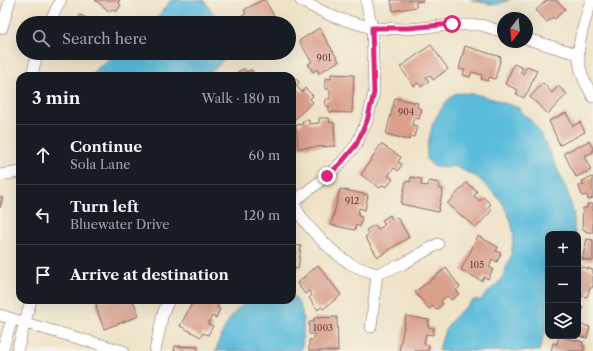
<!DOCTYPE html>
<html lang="en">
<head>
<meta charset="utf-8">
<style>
	:root { --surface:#171b24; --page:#20242c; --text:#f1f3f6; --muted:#9ea1a6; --line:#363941 }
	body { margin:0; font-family:"Libre Caslon Text",serif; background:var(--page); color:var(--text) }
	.controls { position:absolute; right:12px; bottom:12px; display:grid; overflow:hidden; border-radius:8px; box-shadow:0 4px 16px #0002 }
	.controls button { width:36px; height:36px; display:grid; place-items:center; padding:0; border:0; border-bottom:1px solid var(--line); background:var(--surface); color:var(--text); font:20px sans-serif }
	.compass { position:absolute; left:497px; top:12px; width:36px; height:36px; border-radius:50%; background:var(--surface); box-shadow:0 4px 16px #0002; rotate:196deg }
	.stop { position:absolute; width:12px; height:12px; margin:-9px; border:3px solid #db2777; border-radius:50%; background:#fff }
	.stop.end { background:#db2777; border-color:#fff; box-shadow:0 1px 4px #0008 }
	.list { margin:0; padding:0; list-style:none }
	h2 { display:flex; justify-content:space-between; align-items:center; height:52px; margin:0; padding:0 16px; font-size:17px }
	h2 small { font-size:13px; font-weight:400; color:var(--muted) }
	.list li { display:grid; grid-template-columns:26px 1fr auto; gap:12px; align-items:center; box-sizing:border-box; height:60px; padding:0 16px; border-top:1px solid var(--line) }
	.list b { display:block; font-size:15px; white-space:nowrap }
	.list p { margin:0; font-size:13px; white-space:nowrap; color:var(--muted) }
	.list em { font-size:13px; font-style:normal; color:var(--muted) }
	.icon { flex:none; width:22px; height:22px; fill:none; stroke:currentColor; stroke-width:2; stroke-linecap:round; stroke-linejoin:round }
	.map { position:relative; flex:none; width:593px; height:351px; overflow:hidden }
	.search { position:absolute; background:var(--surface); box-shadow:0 4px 16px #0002; left:16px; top:16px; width:280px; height:44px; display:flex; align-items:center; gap:10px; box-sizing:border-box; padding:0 14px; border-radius:22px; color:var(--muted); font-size:15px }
	.panel { position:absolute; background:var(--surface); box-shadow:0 4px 16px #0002; left:16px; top:72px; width:280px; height:232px; border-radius:12px }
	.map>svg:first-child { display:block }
</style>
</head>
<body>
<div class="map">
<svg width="593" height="351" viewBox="0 0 593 351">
	<rect width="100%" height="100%" fill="#f7f3e8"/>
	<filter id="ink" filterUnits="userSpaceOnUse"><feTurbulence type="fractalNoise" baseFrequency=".025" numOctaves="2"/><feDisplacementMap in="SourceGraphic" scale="8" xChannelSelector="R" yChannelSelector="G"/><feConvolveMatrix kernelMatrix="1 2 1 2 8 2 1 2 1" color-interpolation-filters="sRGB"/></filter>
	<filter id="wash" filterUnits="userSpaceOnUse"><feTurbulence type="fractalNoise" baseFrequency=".012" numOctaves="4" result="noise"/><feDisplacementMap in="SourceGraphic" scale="16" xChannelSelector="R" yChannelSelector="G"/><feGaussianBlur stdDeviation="0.9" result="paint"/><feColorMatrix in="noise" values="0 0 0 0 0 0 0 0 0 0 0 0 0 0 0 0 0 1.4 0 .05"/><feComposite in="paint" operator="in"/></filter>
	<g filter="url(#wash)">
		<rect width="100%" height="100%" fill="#efe3c7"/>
		<path fill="#5cbcdb" stroke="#536e83" d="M 171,0 L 204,0 L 220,23 L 153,23 Z
			M 471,0 L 510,0 L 495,5 Z
			M 117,53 L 227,53 C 224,62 213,70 206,76 L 90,76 L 93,72 Z
			M 454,94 C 474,90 500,102 519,108 L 519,110 C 538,123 546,144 555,164 C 565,186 576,207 574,232 L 576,232 L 575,234 L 548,234 L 548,323 L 539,351 L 439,351 C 444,325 454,316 474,300 L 477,299 L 479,301 L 499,282 L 506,272 L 505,270 L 511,257 L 514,234 L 511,221 L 502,202 L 494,193 L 477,177 L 454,166 L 445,168 L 433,166 L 427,160 L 427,148 L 433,123 L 445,103 Z
			M 292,295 C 307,308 303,328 302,346 L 300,351 L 216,351 C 222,329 230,315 247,300 L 292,300 Z"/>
		<g id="blocks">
			<path fill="#d9a08c" d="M 95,0 L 120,0 L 118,2 L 121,5 L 116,12 L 112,9 L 110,12 Z
				M 262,0 L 265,0 L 278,23 L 244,23 L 240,17 L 246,14 L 244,10 Z
				M 391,0 L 423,0 L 423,1 L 416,2 L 416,7 L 393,11 Z
				M 547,0 L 556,0 L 565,9 L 555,19 L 553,17 L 547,22 L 536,10 Z
				M 80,15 L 98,23 L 77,23 Z
				M 319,28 L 339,61 L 319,73 L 317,69 L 313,72 L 308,64 L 312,62 L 299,41 Z
				M 431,45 L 448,69 L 433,80 L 430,75 L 426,77 L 429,81 L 421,87 L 418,83 L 414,86 L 400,67 Z
				M 465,46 L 501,57 L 495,79 L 489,77 L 488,81 L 481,79 L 482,75 L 472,72 L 470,77 L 463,75 L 465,70 L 459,69 Z
				M 79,53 L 89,53 L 87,57 Z
				M 514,64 L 523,68 L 520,73 L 523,74 L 527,66 L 537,70 L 527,94 L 526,93 L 524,98 L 516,94 L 518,90 L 505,84 Z
				M 244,69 L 246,72 L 251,70 L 255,76 L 239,76 L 237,72 Z
				M 331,74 L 354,75 L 352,113 L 329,112 L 329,106 L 325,106 L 326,99 L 330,99 L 330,89 L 325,89 L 325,78 L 331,79 Z
				M 292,75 L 299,82 L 296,86 L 302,92 L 305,88 L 313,96 L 310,99 L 313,102 L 295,119 L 292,115 Z
				M 543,83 L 552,93 L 558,86 L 567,94 L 548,114 L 530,97 Z
				M 395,98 L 418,103 L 417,107 L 422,109 L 419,119 L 414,118 L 413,121 L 412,125 L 417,126 L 414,137 L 410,136 L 409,140 L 386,134 Z
				M 566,113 L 573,126 L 580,122 L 585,132 L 560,145 L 549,121 Z
				M 319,118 L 329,118 L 330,123 L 334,122 L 335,146 L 298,148 L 296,125 L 303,124 L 302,121 L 309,120 L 309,124 L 319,123 Z
				M 589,141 L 593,148 L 593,152 L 584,156 L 591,170 L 576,177 L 564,153 Z
				M 381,144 L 401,157 L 398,162 L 402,164 L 398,171 L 394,168 L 388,176 L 393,179 L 387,187 L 383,185 L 380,188 L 361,175 Z
				M 411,177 L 422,179 L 421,185 L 428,186 L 429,181 L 439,183 L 438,188 L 443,189 L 438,212 L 401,204 L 406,181 L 410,182 Z
				M 593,177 L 593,198 L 588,200 L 587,195 L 582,196 L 579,186 L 584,185 L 582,181 Z
				M 466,183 L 477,191 L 474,196 L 480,201 L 483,197 L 491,204 L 488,207 L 492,210 L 476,228 L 447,204 Z
				M 340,189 L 368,195 L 365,210 L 359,208 L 358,216 L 362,217 L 360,227 L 356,225 L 355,230 L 331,225 Z
				M 0,197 L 3,198 L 0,208 Z
				M 587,204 L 593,204 L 593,232 L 586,232 L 586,230 L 582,229 L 583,208 L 587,208 Z
				M 390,215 L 393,220 L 397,217 L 409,237 L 378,257 L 365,237 L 369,234 L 366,230 L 375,225 L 378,229 L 382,227 L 385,224 L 382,220 Z
				M 478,236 L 498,247 L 496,251 L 501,253 L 497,262 L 492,259 L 491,263 L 489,267 L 493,269 L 488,279 L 484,277 L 482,281 L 461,270 Z
				M 587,239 L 593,240 L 593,261 L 582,259 Z
				M 292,245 L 301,246 L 298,269 L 292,268 Z
				M 318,265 L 341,295 L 323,309 L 321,307 L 318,310 L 309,298 L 312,295 L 309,291 L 305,294 L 297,283 Z
				M 578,266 L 593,270 L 593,285 L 592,288 L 590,288 L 587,297 L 578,295 Z
				M 446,268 L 460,287 L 456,290 L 459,294 L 451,300 L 447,296 L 441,301 L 443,304 L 436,310 L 433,306 L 429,309 L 415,292 Z
				M 67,300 L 78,300 L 78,302 Z
				M 98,300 L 110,300 L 110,302 L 115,300 L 133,300 L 139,316 L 104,329 L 96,307 L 97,307 L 95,301 Z
				M 194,300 L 213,300 L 219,303 L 217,308 L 220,309 L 216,318 L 212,316 L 208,324 L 213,326 L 208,335 L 203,333 L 201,337 L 180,326 Z
				M 578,306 L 583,308 L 579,324 L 590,327 L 587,338 L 578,336 Z
				M 406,316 L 429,320 L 428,327 L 434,328 L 433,335 L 426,334 L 424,344 L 429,345 L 428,351 L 399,351 Z
				M 337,317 L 338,351 L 309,351 L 309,340 L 314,340 L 314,334 L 309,334 L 309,322 L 314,322 L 314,318 Z
				M 559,336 L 583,342 L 582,345 L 585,346 L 583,351 L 551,351 L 553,343 L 557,344 Z
				M 175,346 L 198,347 L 198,351 L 174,351 Z"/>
		</g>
	</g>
	<g filter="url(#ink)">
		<use href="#blocks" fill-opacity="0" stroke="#846462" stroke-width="1"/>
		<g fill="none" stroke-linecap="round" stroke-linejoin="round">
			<defs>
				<path id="minor" d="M 591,0 C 585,23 574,47 581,71 C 583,80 589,89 593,97
					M 301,1 L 334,17 L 372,28 L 408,29 L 452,25 L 481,25 L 503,32
					M 49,23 L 61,0
					M 0,28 L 2,28 L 10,0
					M 527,39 L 577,54
					M 32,76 L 37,53
					M 0,175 L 20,172
					M 292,195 C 294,217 331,251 349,263 C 357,268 368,271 377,274 L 401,265 L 438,244
					M 292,203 L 327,176 L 341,163 L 356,145 L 367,121 L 374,93 L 372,28 L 366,0
					M 0,315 L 25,323 L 123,351
					M 371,327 L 377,274
					M 2,351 L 12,319
					M 17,351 L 31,300
					M 155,351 L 163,313 L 169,300"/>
			</defs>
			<use href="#minor" stroke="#846462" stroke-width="12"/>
			<use href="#minor" stroke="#fff" stroke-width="11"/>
		</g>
	</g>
	<g fill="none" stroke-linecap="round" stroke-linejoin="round" filter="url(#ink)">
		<path stroke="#db2777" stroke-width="5" d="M 327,176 L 341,163 L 356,145 L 367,121 L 374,93 L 372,28 L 408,28 L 452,24"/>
	</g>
	<g text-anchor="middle" stroke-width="3.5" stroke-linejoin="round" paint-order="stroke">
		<g font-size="9" fill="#6e3f43">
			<text x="324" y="61">901</text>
			<text x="406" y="115">904</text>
			<text x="352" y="204">912</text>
			<text x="477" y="268">105</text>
			<text x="323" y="331">1003</text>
		</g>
	</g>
</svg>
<div class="controls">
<button>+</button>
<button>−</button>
<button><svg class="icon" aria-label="layers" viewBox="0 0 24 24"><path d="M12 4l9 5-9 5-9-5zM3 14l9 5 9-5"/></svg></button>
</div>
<svg class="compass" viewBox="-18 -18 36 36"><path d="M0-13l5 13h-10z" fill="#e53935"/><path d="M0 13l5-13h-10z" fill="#9ea1a6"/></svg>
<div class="stop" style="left:452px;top:24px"></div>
<div class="stop end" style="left:327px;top:176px"></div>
<div class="search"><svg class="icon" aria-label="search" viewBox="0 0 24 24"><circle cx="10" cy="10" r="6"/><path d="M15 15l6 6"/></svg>Search here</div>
<section class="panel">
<h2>3 min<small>Walk · 180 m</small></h2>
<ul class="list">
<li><svg class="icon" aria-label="ahead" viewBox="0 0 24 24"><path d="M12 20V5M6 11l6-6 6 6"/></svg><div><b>Continue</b><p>Sola Lane</p></div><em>60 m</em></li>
<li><svg class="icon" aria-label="left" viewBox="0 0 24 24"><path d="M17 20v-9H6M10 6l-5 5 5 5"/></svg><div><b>Turn left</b><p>Bluewater Drive</p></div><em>120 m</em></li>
<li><svg class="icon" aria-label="arrive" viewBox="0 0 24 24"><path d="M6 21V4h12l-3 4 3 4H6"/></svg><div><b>Arrive at destination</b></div></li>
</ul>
</section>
</div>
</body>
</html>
